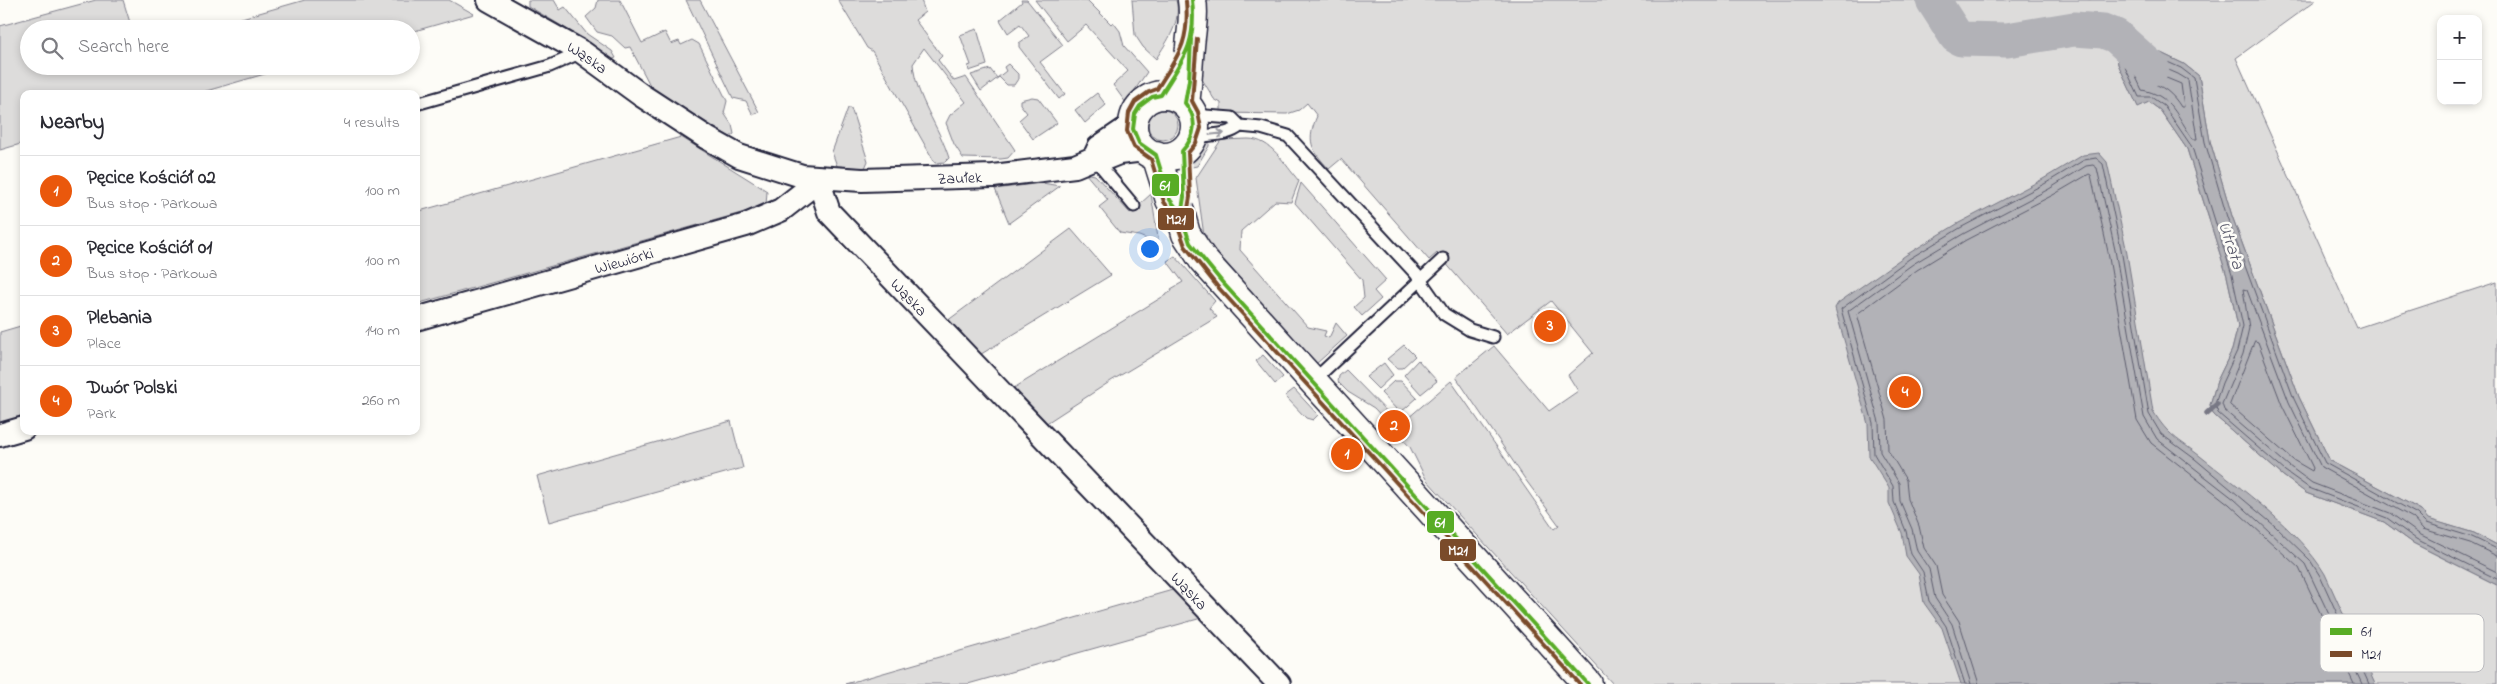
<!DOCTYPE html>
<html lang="en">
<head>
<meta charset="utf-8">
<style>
	:root { --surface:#fff; --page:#f7f7f7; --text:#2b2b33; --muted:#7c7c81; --line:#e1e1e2; --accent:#ea580c }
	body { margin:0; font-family:"Indie Flower",sans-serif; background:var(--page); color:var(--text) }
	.controls { position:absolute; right:15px; top:15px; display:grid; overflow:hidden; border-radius:10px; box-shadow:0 2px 8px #0003 }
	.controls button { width:45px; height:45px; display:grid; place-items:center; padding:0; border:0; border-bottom:1px solid var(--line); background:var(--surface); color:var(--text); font:25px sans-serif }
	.you { position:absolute; left:1149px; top:248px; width:18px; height:18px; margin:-12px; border:4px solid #fff; border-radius:50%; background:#1a73e8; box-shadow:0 0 0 8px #1a73e833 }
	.badge { display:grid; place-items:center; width:32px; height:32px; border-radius:50%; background:var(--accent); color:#fff; font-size:16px; font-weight:700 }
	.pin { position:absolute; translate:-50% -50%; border:2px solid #fff; box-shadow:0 1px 5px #0006 }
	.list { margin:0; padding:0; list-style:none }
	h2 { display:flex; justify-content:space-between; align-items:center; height:65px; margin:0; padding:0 20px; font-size:21px }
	h2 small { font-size:16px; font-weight:400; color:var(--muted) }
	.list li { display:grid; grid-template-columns:32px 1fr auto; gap:15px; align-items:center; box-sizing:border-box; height:70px; padding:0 20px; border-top:1px solid var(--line) }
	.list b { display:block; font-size:19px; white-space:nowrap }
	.list p { margin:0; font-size:16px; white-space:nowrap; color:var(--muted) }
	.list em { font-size:16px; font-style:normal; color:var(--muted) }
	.icon { flex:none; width:28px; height:28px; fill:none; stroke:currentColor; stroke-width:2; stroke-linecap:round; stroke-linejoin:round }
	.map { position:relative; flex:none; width:2497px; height:684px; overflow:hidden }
	.search { position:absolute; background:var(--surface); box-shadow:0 2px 8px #0003; left:20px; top:20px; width:400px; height:55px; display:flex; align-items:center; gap:12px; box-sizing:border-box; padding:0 18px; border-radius:28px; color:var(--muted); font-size:19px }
	.panel { position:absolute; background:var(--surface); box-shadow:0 2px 8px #0003; left:20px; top:90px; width:400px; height:345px; border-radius:10px }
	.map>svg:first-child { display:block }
</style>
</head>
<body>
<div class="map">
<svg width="2497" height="684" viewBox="0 0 2497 684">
	<rect width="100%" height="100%" fill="#fdfcf7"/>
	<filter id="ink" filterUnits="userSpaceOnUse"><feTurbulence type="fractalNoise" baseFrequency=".02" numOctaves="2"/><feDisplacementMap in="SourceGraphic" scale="10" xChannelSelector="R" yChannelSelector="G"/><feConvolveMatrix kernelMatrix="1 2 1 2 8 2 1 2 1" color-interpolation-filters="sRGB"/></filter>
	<g filter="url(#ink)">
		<path fill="#dddcdb" stroke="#807f8b" d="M 96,0 L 123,0 L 132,29 L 29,29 L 29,66 L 292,66 L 196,94 L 24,94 L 24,143 L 0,150 L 0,26 Z
			M 305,0 L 449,0 L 474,14 L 411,32 L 411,29 L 203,29 Z
			M 528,0 L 554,0 L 560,10 L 565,7 L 587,34 L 612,51 L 616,58 L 611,60 L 592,44 L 528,6 Z
			M 598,0 L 620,0 L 642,43 L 665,32 L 671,44 L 679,41 L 681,45 L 692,40 L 699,44 L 727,101 L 724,113 L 732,125 L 734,134 L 730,137 L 652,89 L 630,47 L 625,48 L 612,36 L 597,32 L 586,17 L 596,8 Z
			M 686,0 L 700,0 L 759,112 L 753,115 L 746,101 L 733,98 Z
			M 838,0 L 921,0 L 925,12 L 915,20 L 942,56 L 938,60 L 954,81 L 966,77 L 1015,150 L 1008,158 L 1001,159 L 963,158 L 954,144 L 946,123 L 950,115 L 966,102 L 924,48 L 913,64 C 916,98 939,126 949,158 L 945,162 L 935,163 L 872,51 L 867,48 Z
			M 1021,0 L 1027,0 L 1063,45 L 1040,62 L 1065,94 L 1059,99 L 1019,47 L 1019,43 L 1029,36 L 1020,24 L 1008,33 L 1000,20 L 1022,2 Z
			M 1035,0 L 1087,0 L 1111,24 L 1113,22 L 1120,31 L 1124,46 L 1147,72 L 1126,103 L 1113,85 L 1128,71 L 1086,25 L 1067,41 Z
			M 1132,0 L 1176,0 C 1182,22 1167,41 1156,59 L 1143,47 L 1135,35 Z
			M 1202,0 L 2316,0 L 2236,58 L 2357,328 L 2497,282 L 2497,545 L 2474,533 L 2427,519 L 2421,510 L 2330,461 L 2299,397 L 2232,216 L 2210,141 L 2199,76 L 2184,64 L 2121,34 L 2112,38 L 2116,50 L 2118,64 L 2138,106 L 2149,102 L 2160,110 L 2187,149 L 2227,276 L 2238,326 L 2232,350 L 2217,381 L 2210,405 L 2214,415 L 2282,475 L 2306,493 L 2384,522 L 2413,543 L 2497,585 L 2497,684 L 1613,684 L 1426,479 L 1410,447 L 1397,433 L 1400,430 L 1391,419 L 1387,422 L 1374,408 L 1348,392 L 1338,382 L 1339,376 L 1346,370 L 1400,425 L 1451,381 L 1554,529 L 1559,525 L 1525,479 L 1456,377 L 1494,346 L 1549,411 L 1578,391 L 1568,375 L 1593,353 L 1551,301 L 1507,334 L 1437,253 L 1429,260 L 1341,159 L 1329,169 C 1311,149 1306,142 1317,116 L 1307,103 L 1299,110 L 1287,114 L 1221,113 L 1221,103 L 1214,99 L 1202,79 L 1196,77 Z
			M 977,29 L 987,65 L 969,71 L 968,66 L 971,65 L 960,35 Z
			M 1008,64 L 1018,74 L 1018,79 L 1014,85 L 1007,85 L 999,77 L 981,91 L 971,75 L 990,69 L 997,78 L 1006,71 L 1004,67 Z
			M 1097,93 L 1106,105 L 1085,123 L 1075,110 Z
			M 1032,97 L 1038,98 L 1057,123 L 1033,139 L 1019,120 L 1027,113 L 1020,104 L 1020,100 Z
			M 848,108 L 851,108 L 868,161 L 865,168 L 837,166 L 832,152 Z
			M1148 125a15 15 0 1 1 30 0a15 15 0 1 1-30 0Z
			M 681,137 L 767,191 L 766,206 L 416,304 L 416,212 Z
			M 1248,139 C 1272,139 1284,164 1299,181 L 1291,202 L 1275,201 L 1241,231 L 1240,250 L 1308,327 L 1326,331 L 1324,336 L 1329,338 L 1336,323 L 1347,336 L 1316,364 L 1207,241 L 1206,235 L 1204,236 L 1196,178 L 1221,140 Z
			M 1209,141 L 1209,146 L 1197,166 L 1187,168 C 1187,155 1196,143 1209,141 Z
			M 1085,173 L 1095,175 L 1130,213 L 1151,194 L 1159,244 L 1139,236 L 1120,233 L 1099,207 L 1108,200 Z
			M 1042,183 L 1060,186 L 1009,223 L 995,189 Z
			M 1301,183 L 1386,280 L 1374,291 L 1381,299 L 1362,316 L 1354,307 L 1364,298 L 1362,280 L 1295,203 Z
			M 1071,229 L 1111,275 L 978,356 L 943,324 Z
			M 1175,256 L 1215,301 L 1209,308 L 1217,317 L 1111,381 L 1042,426 L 1009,391 L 1172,291 L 1171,289 L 1183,282 L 1167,261 Z
			M 24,325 L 24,416 L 0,423 L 0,332 Z
			M 1404,345 L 1415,356 L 1402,368 L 1397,368 L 1387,359 Z
			M 1263,355 L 1283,377 L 1275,384 L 1256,361 Z
			M 1418,360 L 1437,381 L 1421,394 L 1404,375 Z
			M 1384,363 L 1393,375 L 1378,389 L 1366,377 Z
			M 1394,381 L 1401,381 L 1417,398 L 1400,413 L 1381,393 Z
			M 1294,389 L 1318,415 L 1313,420 L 1306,418 L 1285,396 Z
			M 731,421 L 743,468 L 549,522 L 537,476 Z
			M 1176,589 L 1205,617 L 968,684 L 845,684 Z"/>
		<path fill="#b2b2b7" stroke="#787885" d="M 2121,34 L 2184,64 L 2199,76 L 2210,141 L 2232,216 L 2299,397 L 2330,461 L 2421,510 L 2428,519 L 2474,533 L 2497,545 L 2497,585 L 2413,543 L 2384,522 L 2306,493 L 2282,475 L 2214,415 L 2210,405 L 2217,381 L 2232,350 L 2238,326 L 2227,276 L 2187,149 L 2160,110 L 2149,102 L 2138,107 L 2118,64 L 2116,50 L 2112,38 Z
			M 2099,153 L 2107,162 L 2126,248 L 2153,411 C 2168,436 2178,439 2200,456 C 2240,488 2299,530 2325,574 L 2375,684 L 1961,684 L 1942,628 L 1924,603 L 1919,574 L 1906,556 L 1902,533 L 1889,503 L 1889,488 L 1869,456 L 1868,424 L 1835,308 L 1838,303 L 1906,255 L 1957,224 L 2043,179 L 2083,155 Z"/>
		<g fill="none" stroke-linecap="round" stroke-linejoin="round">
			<path stroke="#5c5c6d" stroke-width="1" d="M 2129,53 L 2178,74 L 2188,80 L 2197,139 L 2193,139 C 2177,116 2171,95 2142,90 L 2129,62 Z
				M 2142,68 L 2181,84 L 2184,107 L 2181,107 C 2173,94 2163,85 2147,82 Z
				M 2255,341 L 2258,342 L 2282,405 L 2313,468 L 2312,471 L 2293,460 L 2230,405 Z
				M 2497,549 L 2472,537 L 2426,523 L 2417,514 L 2325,463 L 2294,399 L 2227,217 L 2205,142 L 2194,78 L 2181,68 L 2120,41 L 2123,63 L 2139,97 L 2151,97 L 2164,106 L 2192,147 L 2232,275 L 2243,326 L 2237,351 L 2222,383 L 2215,404 L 2218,413 L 2285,471 L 2309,488 L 2387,518 L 2416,539 L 2497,579
				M 2497,556 L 2470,543 L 2423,529 L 2413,518 L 2321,467 L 2289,402 L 2247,290 L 2243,289 L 2249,328 L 2243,354 L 2222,404 L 2224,410 L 2289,466 L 2312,483 L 2390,513 L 2419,534 L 2497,572
				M 1965,684 L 1946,626 L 1929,601 L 1923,572 L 1911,554 L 1906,531 L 1894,502 L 1893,486 L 1874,454 L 1873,423 L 1841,309 L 1909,259 L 1960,228 L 2046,183 L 2084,160 L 2096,158 L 2103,164 L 2121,249 L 2149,414 L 2161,434 L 2195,459 L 2275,526 L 2310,560 L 2320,576 L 2369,684
				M 1971,684 L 1952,624 L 1935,598 L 1929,569 L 1917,551 L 1912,529 L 1900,501 L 1899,483 L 1880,452 L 1879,422 L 1848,311 L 1913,264 L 1963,234 L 2049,189 L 2086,166 L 2093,165 L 2097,168 L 2115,250 L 2144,417 L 2157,439 L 2234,499 L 2305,564 L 2362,684
				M 1979,684 L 1959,621 L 1942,595 L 1936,566 L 1924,548 L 1919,526 L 1908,499 L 1906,480 L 1888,450 L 1887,420 L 1857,314 L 1917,270 L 1966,240 L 2053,195 L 2089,174 L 2091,175 L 2108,252 L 2137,420 L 2151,443 L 2229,504 L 2299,568 L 2354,684"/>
			<path stroke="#787885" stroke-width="5.5" d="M 2207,413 L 2217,404"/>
			<path stroke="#b2b2b7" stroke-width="35" d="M 1933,0 L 1956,36 L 1961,39 L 2007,40 L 2074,29 L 2103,31 L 2116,36 L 2152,68"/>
			<defs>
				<path id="lane" d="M 416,104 L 550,66 L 582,52
					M 1193,115 L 1232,118 L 1240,126 L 1261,128 L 1288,136 L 1416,274 L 1444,314 L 1470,330 L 1493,337
					M 1191,139 C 1208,133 1227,137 1240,126
					M 1094,158 L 1134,206
					M 1313,381 L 1443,259"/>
				<g id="street">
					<path id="s1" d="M 489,0 L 582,52 L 641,95 L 707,138 L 739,156 L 802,176 L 862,180 L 993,176 L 1075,166 L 1094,158 L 1104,159 L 1119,153 L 1145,150"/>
					<path d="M 1094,158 L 1099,147 L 1133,124"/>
					<path id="s2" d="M 822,178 L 822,191 L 829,212 L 1279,684"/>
					<path id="s3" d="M 416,319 L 746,225 L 781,210 L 822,178"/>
					<path d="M 0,435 L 24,428"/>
				</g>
				<path id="secondary" d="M1133 126a31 31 0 1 1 62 0a31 31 0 1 1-62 0Z
					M 1185,103 C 1188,84 1188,66 1190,47 C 1191,31 1195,17 1192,0
					M 1156,155 L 1170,200 L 1180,212 L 1186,234 L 1203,260 L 1588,684"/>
			</defs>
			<use href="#lane" stroke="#22223b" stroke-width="15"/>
			<use href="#street" stroke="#22223b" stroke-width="26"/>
			<use href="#secondary" stroke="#22223b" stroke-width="31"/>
			<use href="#lane" stroke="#fdfcf7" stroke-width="11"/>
			<use href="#street" stroke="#fdfcf7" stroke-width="22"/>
			<use href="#secondary" stroke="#fdfcf7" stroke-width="28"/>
			<defs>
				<path id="bus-1" d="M 1192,0 C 1197,45 1183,59 1161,95 L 1152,97 L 1140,106 L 1135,114 L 1133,129 L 1139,143 L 1156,155 L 1170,200 L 1180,212 L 1190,243 L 1222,282 L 1588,684
					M 1181,216 L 1184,197 L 1182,151 C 1196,136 1198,119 1185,103 L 1189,80 L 1191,39"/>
				<path id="bus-2" d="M 1186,1 C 1190,43 1178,55 1157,89 L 1149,92 L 1135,102 L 1129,113 L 1127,131 L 1134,147 L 1151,159 L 1164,202 L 1174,215 L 1185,246 L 1217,286 L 1580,684
					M 1187,214 L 1190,197 L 1188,153 L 1196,143 L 1201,128 L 1198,112 L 1192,101 L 1197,39"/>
			</defs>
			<use href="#bus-1" stroke="#fdfcf7" stroke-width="8"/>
			<use href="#bus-2" stroke="#fdfcf7" stroke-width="8"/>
			<use href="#bus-1" stroke="#58ac25" stroke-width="4"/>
			<use href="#bus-2" stroke="#7a4b2a" stroke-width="4"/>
		</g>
		<defs><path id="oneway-shaft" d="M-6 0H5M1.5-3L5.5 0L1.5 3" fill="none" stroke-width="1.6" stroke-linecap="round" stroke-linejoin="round" transform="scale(1.25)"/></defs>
		<use stroke="#9a9aa2" href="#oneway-shaft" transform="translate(1217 134) rotate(-6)"/>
	</g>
	<g text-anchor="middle" stroke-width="5" stroke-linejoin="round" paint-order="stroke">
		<g font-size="16" fill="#22223b" stroke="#fdfcf7">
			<text dy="6" stroke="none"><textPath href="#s1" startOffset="114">Wąska</textPath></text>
			<text dy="6" stroke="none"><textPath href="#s1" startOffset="519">Zaułek</textPath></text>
			<text dy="6" stroke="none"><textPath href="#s3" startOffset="216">Wiewiórki</textPath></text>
			<text dy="6" stroke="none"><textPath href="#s2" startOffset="152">Wąska</textPath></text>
			<text dy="6" stroke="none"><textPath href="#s2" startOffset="558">Wąska</textPath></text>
		</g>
		<g font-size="18" font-style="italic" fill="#545466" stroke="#fdfcf7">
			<text transform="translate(2232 245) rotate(72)" y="6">Utrata</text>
		</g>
	</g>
	<rect x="2320" y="614" width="164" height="58" rx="8" fill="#fdfcf7" stroke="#bbbbbf" stroke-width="1"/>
	<rect x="2330" y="628" width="22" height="7" fill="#58ac25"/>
	<rect x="2330" y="651" width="22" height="6" fill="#7a4b2a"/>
	<g font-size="14" fill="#22223b">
		<text x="2361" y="636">61</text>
		<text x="2361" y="659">M21</text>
	</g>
	<g stroke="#fdfcf7" stroke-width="2">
		<rect x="1151" y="173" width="29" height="24" rx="5" fill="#58ac25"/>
		<rect x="1157" y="207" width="38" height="24" rx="5" fill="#7a4b2a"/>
		<rect x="1426" y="510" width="29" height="24" rx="5" fill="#58ac25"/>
		<rect x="1439" y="538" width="38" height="24" rx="5" fill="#7a4b2a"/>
	</g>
	<g font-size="14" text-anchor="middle" font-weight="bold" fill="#fff">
		<text x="1165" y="190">61</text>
		<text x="1176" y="224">M21</text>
		<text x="1440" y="527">61</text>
		<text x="1458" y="555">M21</text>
	</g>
</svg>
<div class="controls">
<button>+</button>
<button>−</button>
</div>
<div class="you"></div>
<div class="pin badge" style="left:1347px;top:454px">1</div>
<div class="pin badge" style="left:1394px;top:426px">2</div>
<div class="pin badge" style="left:1550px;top:326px">3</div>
<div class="pin badge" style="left:1905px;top:392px">4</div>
<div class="search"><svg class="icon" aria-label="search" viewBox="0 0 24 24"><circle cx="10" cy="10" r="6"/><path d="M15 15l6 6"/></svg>Search here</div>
<section class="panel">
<h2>Nearby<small>4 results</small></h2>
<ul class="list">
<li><span class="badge">1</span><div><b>Pęcice Kościół 02</b><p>Bus stop · Parkowa</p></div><em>100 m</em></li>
<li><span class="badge">2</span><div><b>Pęcice Kościół 01</b><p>Bus stop · Parkowa</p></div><em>100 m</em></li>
<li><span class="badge">3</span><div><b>Plebania</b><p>Place</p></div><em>140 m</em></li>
<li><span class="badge">4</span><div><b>Dwór Polski</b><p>Park</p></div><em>260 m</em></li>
</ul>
</section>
</div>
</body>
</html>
